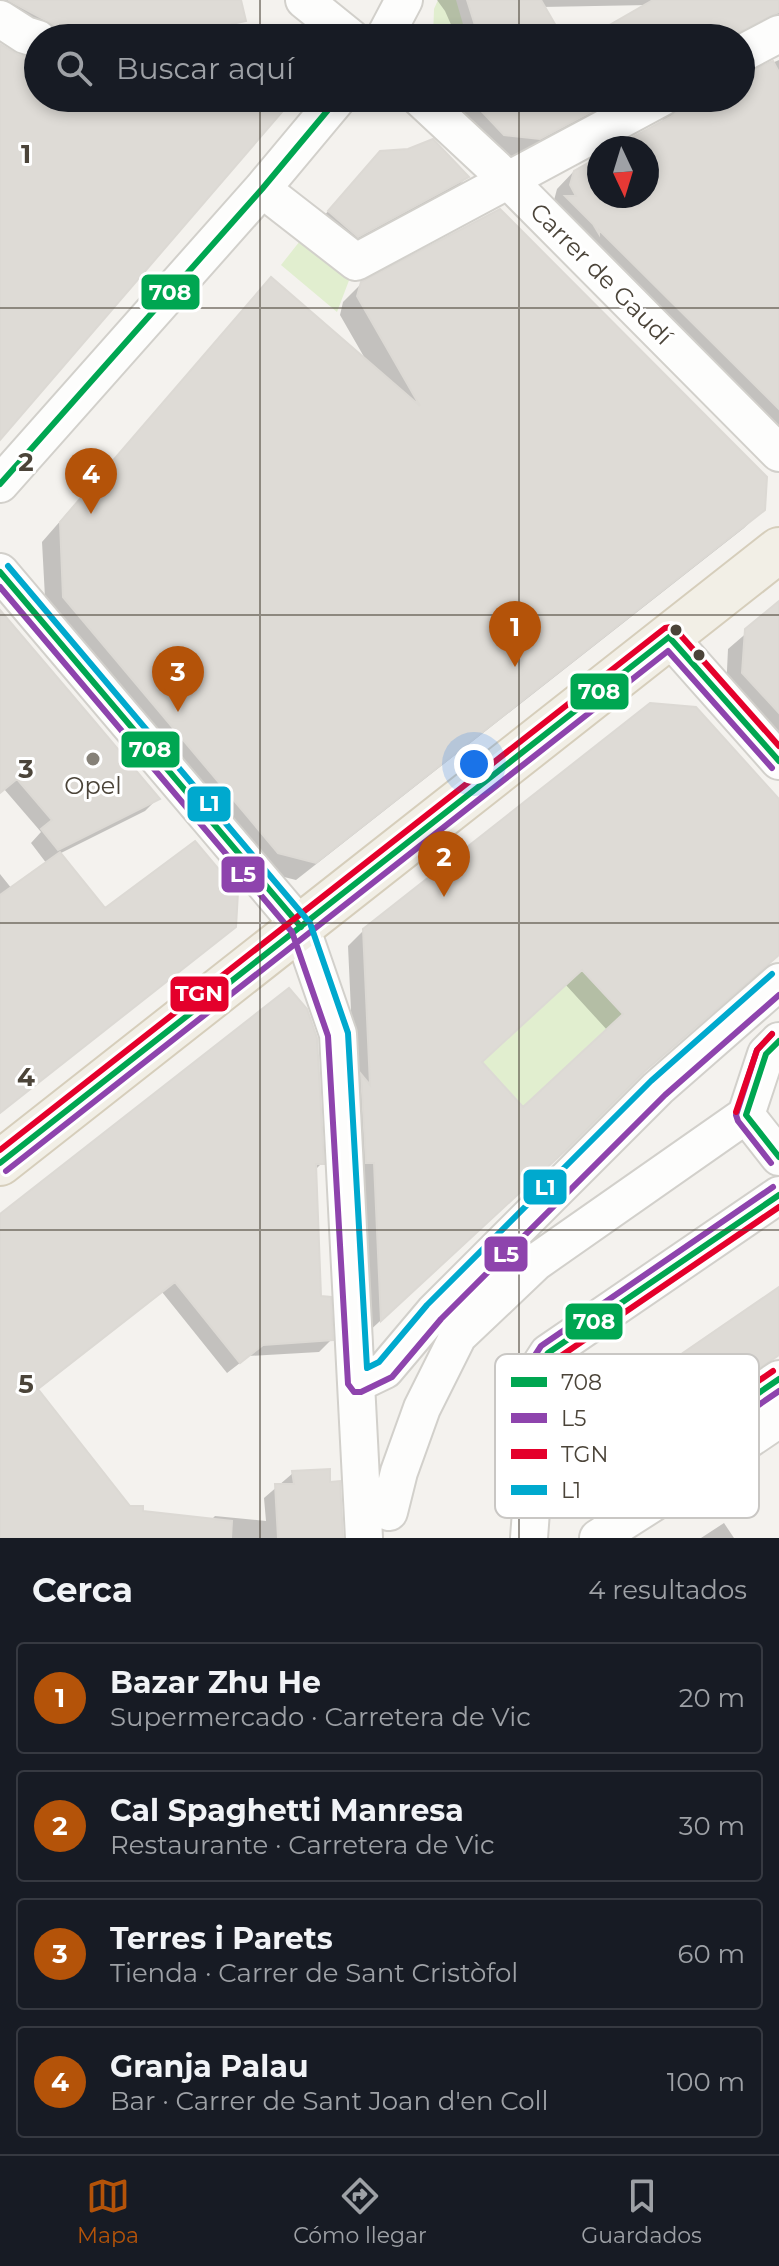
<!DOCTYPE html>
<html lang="es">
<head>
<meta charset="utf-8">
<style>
	:root { --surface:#171b24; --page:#242831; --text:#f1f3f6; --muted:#9ea1a6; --line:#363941; --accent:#b45309 }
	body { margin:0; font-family:Montserrat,sans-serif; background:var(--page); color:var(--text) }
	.compass { position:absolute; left:587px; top:136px; width:72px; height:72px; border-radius:50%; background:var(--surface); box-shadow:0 4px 12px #0003; rotate:176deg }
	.you { position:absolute; left:474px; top:764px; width:28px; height:28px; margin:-20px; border:6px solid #fff; border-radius:50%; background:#1a73e8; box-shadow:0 0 0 12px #1a73e833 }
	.badge { display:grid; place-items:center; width:52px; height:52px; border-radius:50%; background:var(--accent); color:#fff; font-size:26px; font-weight:700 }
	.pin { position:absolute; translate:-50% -66px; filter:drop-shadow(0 2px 4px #0008) }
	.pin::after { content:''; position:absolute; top:42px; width:28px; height:24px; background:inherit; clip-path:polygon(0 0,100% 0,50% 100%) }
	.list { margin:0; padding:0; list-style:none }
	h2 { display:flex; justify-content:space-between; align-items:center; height:104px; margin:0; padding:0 32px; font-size:34px }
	h2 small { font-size:26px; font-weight:400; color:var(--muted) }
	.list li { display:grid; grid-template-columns:52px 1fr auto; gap:24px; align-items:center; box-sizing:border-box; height:112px; margin:0 16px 16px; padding:0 16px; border:2px solid var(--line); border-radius:8px }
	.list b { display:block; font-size:30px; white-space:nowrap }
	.list p { margin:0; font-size:26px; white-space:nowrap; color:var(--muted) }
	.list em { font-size:26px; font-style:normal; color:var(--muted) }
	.icon { flex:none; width:44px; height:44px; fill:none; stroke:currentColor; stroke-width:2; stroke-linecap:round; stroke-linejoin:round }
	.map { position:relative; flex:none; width:779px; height:1538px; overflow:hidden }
	.search { position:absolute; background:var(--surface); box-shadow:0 4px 12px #0003; left:24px; right:24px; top:24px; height:88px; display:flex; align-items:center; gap:20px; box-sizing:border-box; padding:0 28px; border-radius:44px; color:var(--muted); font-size:30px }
	.sheet { height:616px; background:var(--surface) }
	nav { display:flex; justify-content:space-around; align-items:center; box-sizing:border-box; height:112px; border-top:2px solid var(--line); background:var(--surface); font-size:22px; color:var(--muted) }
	nav a { display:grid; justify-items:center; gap:4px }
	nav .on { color:var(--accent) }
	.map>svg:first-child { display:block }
</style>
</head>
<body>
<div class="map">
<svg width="779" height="1538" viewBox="0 0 779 1538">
	<rect width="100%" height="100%" fill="#f4f2ee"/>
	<path fill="#e1eecf" d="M 438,0 L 456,0 L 467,38 L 433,38 L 434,9 Z
		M 311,227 L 356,262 L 337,312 L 281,265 Z
		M 582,970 L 623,1015 L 524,1107 L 482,1062 Z"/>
	<path fill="#0003" fill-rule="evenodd" d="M 0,0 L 225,0 L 233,38 L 38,38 L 0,23 Z
		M 437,0 L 779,0 L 779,42 L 739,38 L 591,38 L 649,5 L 542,7 L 560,38 L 457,38 L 445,11 Z
		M 779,60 L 779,445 L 553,204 L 557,189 L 575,170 L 599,157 L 599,196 L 647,196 L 647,148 L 616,148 L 663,123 L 662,106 L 654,98 L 741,98 L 741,77 Z
		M 459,98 L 629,98 L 520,157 L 486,153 L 451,116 Z
		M 381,153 L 467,177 L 449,195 L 339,254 L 311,230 Z
		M 271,279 L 367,362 L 340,315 L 343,302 L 362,283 L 763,509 L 744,528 L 296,880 L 260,871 L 46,616 L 42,542 Z
		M 779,605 L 779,751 L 726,691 L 728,649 Z
		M 0,613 L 157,799 L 145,811 L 59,854 L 104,911 L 234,926 L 0,1113 L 0,874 L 12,889 L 47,864 L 31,843 L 41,832 L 4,789 L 0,792 Z
		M 779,802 L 779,952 L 626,1088 L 548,1166 L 366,1334 L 348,946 L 364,930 ZM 565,984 L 608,1031 L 523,1110 L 480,1063 Z
		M 289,990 L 322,1163 L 314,1171 L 319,1298 L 331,1340 L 319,1352 L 249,1356 L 227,1373 L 162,1292 L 36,1391 L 129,1508 L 141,1513 L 211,1520 L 215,1516 L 266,1521 L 264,1498 L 293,1473 L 328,1484 L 342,1538 L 0,1538 L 0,1218 Z
		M 779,1289 L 779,1355 L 651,1442 L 622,1400 L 631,1391 Z
		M 724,1523 L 734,1538 L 701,1538 Z"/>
	<path fill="#dedbd6" stroke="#dcd9d4" stroke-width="2" fill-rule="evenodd" d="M 8,0 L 241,0 L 246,21 L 232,24 L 235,38 L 58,38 L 53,24 Z
		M 467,0 L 541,0 L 563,38 L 479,38 Z
		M 653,0 L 779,0 L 779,12 L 728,38 L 587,38 Z
		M 0,44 L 19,55 L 38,59 L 38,98 L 294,98 L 0,440 Z
		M 773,61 L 779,72 L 779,409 L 599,230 L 599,234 L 593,224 L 565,196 L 576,196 L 570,185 L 574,171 L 599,157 L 599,196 L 647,196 L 647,148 L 613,148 L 672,116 L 679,108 L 682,98 L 741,98 L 741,75 Z
		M 469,98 L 617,98 L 540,139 L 504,135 Z
		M 433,139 L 469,177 L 358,237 L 328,211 L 380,151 L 408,149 Z
		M 500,209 L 767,477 L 765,510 L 316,863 L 278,853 L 63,597 L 60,522 L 271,277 L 420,406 L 357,296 L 361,282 Z
		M 779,601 L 779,713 L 742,673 L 745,629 Z
		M 0,610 L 90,716 L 160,799 L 58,850 L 41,829 L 52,820 L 17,779 L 0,793 Z
		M 650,703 L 696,707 L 779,799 L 779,955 L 644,1072 L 566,1150 L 381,1321 L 374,1163 L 366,1163 L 361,1074 L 370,1085 L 363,929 ZM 582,970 L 623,1014 L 523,1107 L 482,1062 Z
		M 195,841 L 238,892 L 236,927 L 0,1113 L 0,895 L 60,852 L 105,908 Z
		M 289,988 L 307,1009 L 317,1038 L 324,1164 L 316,1164 L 321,1296 L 331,1297 L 333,1340 L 263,1345 L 240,1363 L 175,1282 L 38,1389 L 130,1506 L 143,1506 L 143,1511 L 232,1521 L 231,1538 L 0,1538 L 0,1214 Z
		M 779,1287 L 779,1355 L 661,1435 L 629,1390 Z
		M 330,1469 L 330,1482 L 340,1481 L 343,1538 L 278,1538 L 275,1484 L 294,1484 L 292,1471 Z"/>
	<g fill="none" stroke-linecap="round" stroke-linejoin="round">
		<defs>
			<path id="minor" d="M 304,0 L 351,38
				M 0,19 L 25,35 L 38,39
				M 384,38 L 404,0
				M 741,54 L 779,34
				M 420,98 L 509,181 L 779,453
				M 262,189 L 356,262 L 661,98
				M 0,484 L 262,189 L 338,98
				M 0,572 L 301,927 L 338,1034 L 364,1538
				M 669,637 L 779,761
				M 746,1115 L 779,1157
				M 779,1195 L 548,1353 L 528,1384 L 518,1419 L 522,1450 L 534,1471 L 561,1485 L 591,1486 L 638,1476 L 779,1379
				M 358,1383 L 385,1370 L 434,1312 L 658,1088 L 779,982
				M 389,1512 L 399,1472 L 422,1408 L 458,1336 L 536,1262 L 746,1115 L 766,1054 L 779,1041
				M 529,1538 L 534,1471
				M 598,1538 L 678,1487 L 779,1419"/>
			<path id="major" d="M 0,1163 L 779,550"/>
		</defs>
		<use href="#minor" stroke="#d2d0cb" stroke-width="40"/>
		<use href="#major" stroke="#d6cebb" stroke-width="48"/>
		<use href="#minor" stroke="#fdfdfc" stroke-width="36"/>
		<use href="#major" stroke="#f2efe6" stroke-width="44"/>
		<defs>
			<path id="bus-1" d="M 0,484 L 262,189 L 338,98
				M 0,572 L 301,927
				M 779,1041 L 766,1054 L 746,1115 L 779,1157
				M 0,1163 L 669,637 L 779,761
				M 779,1195 L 548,1353 L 528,1384 L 518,1419 L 522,1450 L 534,1471 L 561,1485 L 591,1486 L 638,1476 L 779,1379"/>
			<path id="bus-2" d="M 0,587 L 292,932 L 328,1036 L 348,1384 L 354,1392 L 361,1392 L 392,1377 L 441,1319 L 665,1095 L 779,995
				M 771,1163 L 738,1121 L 736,1115 L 757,1050 L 772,1034
				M 6,1171 L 668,651 L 772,768
				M 773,1187 L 541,1346 L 519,1380 L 508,1420 L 513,1453 L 526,1477 L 559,1495 L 592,1496 L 642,1485 L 779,1391"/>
			<path id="bus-3" d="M 736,1112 L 757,1050 L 772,1034
				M 0,1150 L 665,628 L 671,627 L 676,630 L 779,746
				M 773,1371 C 740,1394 706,1417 673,1440 C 660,1448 646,1462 632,1467 C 601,1478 551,1485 534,1450 C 518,1419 539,1386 555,1360 L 779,1207"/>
			<path id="bus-4" d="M 8,566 L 310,923 L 348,1033 L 367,1368 L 379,1362 L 427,1305 L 651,1081 L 772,974"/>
		</defs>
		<use href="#bus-1" stroke="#fff" stroke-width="12"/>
		<use href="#bus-2" stroke="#fff" stroke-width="12"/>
		<use href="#bus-3" stroke="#fff" stroke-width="12"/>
		<use href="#bus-4" stroke="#fff" stroke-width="12"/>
		<use href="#bus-1" stroke="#00a651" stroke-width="6"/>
		<use href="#bus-2" stroke="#8e44ad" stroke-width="6"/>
		<use href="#bus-3" stroke="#e4002b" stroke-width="6"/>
		<use href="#bus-4" stroke="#00a9ce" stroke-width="6"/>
	</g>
	<path fill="none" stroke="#4b4439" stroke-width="2" stroke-opacity="0.55" d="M 260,0 L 260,38M 519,0 L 519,38M 260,98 L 260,1538M 519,98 L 519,1538M 0,308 L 779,308M 0,615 L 779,615M 0,923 L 779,923M 0,1230 L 779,1230"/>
	<g fill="#4b4439" stroke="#fff" stroke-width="3">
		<circle cx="676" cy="630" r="7"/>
		<circle cx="699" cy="655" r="7"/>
	</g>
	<circle fill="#868178" stroke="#fff" stroke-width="3" cx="93" cy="759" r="8"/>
	<g text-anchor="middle" stroke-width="6" stroke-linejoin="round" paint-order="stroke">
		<g font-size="24" fill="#4b4439" stroke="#fff">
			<text transform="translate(601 274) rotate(45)" y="8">Carrer de Gaudí</text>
		</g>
		<g font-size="24" fill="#4b4439" stroke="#fff">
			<text x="93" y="794">Opel</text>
		</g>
	</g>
	<rect x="495" y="1354" width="264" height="164" rx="12" fill="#fff" stroke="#c9c7c4" stroke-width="2"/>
	<rect x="511" y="1377" width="36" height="10" fill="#00a651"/>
	<rect x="511" y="1413" width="36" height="10" fill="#8e44ad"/>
	<rect x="511" y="1449" width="36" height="10" fill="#e4002b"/>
	<rect x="511" y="1485" width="36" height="10" fill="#00a9ce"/>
	<g font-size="22" fill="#4b4439">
		<text x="561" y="1390">708</text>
		<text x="561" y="1426">L5</text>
		<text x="561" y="1462">TGN</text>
		<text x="561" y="1498">L1</text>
	</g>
	<g font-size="26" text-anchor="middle" font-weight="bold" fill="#4b4439" stroke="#fff" stroke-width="6" stroke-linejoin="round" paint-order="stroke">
		<text x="26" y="163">1</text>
		<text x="26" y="471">2</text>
		<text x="26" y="778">3</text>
		<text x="26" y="1086">4</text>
		<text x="26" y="1393">5</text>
	</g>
	<g stroke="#fff" stroke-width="3">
		<rect x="140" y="273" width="61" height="38" rx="8" fill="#00a651"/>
		<rect x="569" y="672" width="61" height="39" rx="8" fill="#00a651"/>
		<rect x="120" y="730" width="61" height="39" rx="8" fill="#00a651"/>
		<rect x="186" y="785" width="46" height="38" rx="8" fill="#00a9ce"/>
		<rect x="220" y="855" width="46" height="39" rx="8" fill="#8e44ad"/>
		<rect x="169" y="975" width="61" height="38" rx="8" fill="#e4002b"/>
		<rect x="522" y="1168" width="46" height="38" rx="8" fill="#00a9ce"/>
		<rect x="483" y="1235" width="46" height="38" rx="8" fill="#8e44ad"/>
		<rect x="564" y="1302" width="60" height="39" rx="8" fill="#00a651"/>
	</g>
	<g font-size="22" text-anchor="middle" font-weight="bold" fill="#fff">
		<text x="170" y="300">708</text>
		<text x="599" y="699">708</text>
		<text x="150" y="757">708</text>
		<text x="209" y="811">L1</text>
		<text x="243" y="882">L5</text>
		<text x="199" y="1001">TGN</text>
		<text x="545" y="1195">L1</text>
		<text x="506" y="1262">L5</text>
		<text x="594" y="1329">708</text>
	</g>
</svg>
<svg class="compass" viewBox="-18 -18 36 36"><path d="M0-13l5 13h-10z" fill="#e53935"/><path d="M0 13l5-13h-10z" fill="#9ea1a6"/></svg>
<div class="you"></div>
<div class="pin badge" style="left:515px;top:667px">1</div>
<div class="pin badge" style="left:444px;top:897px">2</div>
<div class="pin badge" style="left:178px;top:712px">3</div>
<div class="pin badge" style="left:91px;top:514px">4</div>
<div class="search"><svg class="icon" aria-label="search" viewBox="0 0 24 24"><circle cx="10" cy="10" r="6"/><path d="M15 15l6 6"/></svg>Buscar aquí</div>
</div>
<section class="sheet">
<h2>Cerca<small>4 resultados</small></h2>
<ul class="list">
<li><span class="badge">1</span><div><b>Bazar Zhu He</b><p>Supermercado · Carretera de Vic</p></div><em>20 m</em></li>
<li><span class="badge">2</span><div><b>Cal Spaghetti Manresa</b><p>Restaurante · Carretera de Vic</p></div><em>30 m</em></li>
<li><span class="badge">3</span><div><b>Terres i Parets</b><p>Tienda · Carrer de Sant Cristòfol</p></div><em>60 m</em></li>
<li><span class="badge">4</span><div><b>Granja Palau</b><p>Bar · Carrer de Sant Joan d'en Coll</p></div><em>100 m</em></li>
</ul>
</section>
<nav>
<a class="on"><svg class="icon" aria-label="map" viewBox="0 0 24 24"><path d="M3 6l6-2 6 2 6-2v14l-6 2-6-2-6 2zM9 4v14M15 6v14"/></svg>Mapa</a>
<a><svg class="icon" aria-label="directions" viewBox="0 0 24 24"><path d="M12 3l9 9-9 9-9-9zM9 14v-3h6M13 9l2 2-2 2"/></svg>Cómo llegar</a>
<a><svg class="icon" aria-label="saved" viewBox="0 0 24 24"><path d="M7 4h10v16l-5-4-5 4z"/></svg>Guardados</a>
</nav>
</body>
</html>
